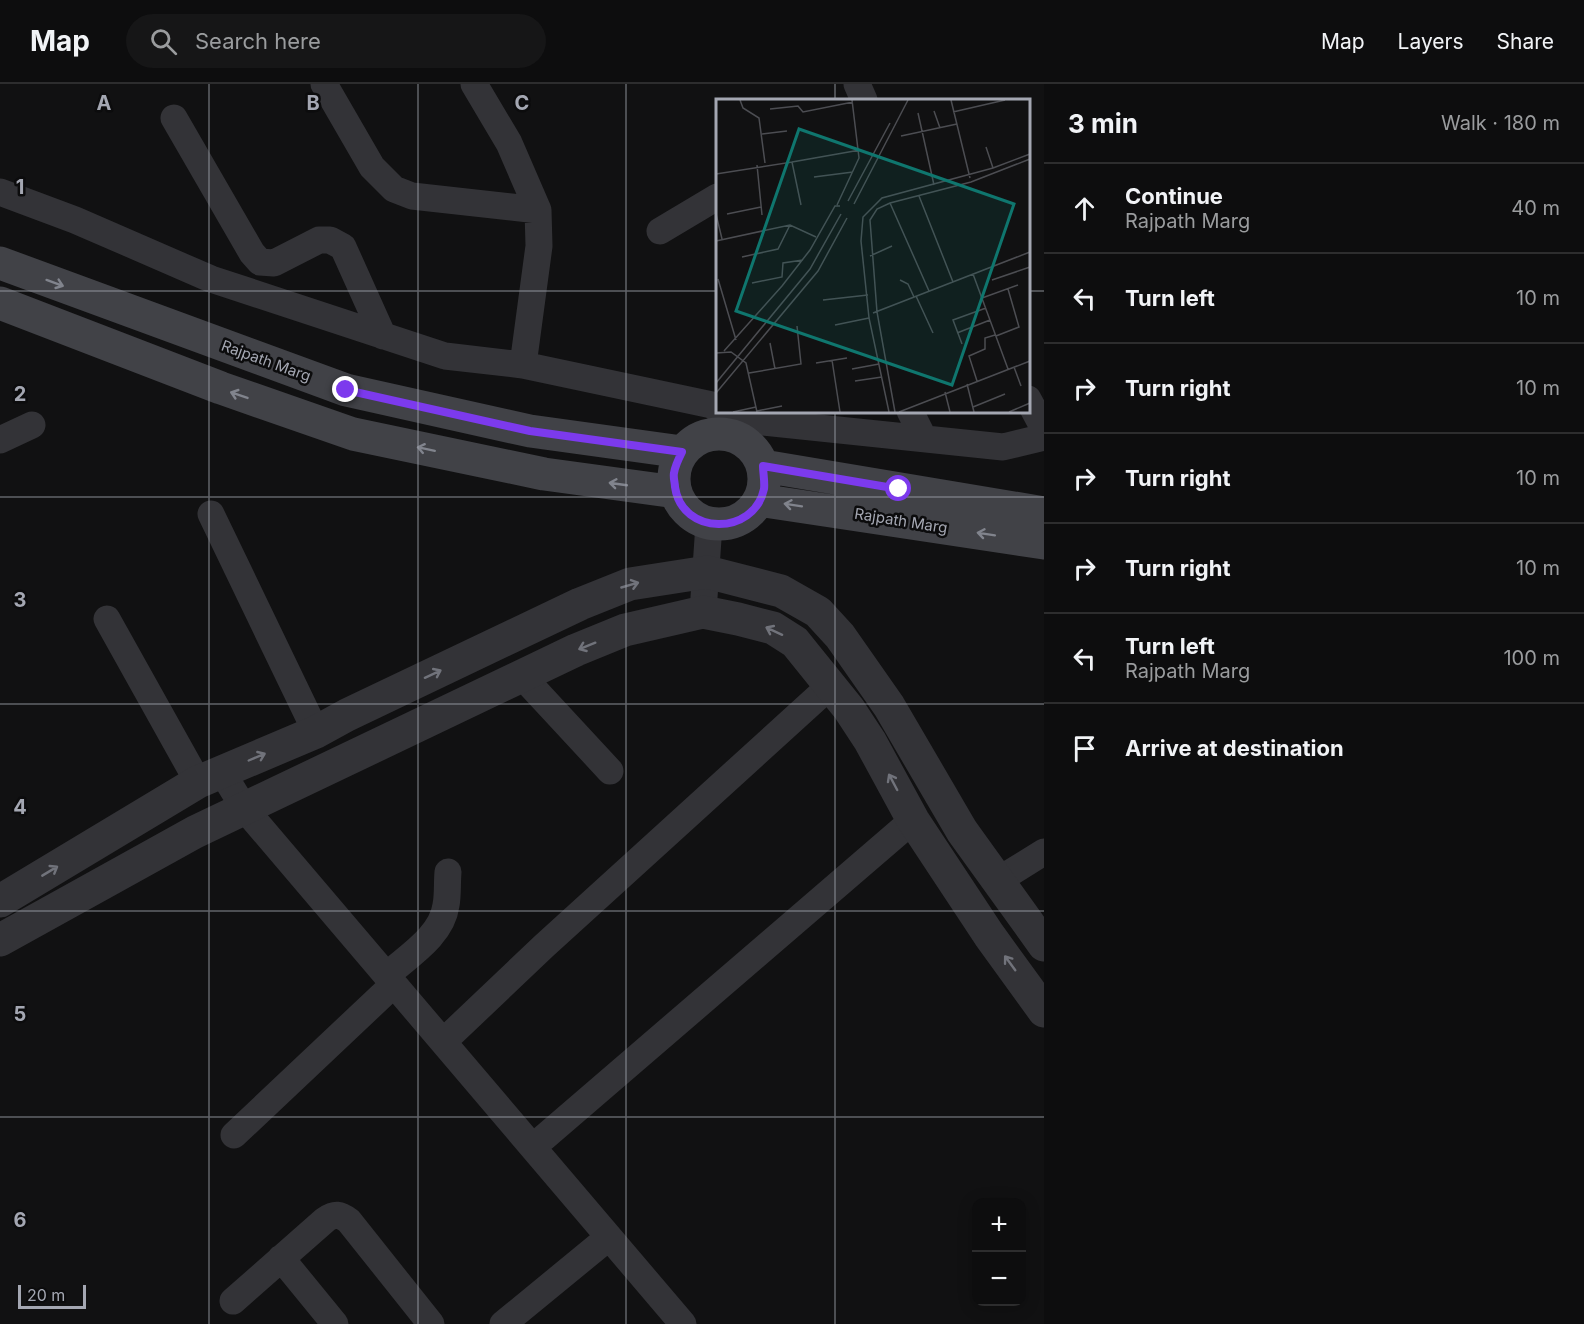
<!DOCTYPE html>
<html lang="en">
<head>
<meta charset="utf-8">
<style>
	:root { --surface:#0d0d0e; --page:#161617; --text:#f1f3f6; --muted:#9a9c9e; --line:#2d2d2e }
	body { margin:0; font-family:Inter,sans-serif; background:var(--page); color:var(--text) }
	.controls { position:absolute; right:18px; bottom:18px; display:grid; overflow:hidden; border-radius:12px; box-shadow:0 3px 15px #0003 }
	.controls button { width:54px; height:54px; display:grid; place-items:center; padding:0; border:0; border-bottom:2px solid var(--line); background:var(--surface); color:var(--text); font:30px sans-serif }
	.scale { position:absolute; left:18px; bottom:15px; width:68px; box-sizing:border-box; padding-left:6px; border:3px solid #a4a7b2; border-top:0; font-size:16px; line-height:21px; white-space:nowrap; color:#a4a7b2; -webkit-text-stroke:4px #0c0c0d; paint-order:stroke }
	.stop { position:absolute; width:18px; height:18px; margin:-14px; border:4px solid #7c3aed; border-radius:50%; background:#fff }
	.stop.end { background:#7c3aed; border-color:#fff; box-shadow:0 2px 6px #0008 }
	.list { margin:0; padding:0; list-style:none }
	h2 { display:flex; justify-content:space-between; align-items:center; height:78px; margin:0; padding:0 24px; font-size:26px }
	h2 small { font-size:20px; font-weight:400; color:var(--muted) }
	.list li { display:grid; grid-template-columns:39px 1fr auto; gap:18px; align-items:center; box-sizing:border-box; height:90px; padding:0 24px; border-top:2px solid var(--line) }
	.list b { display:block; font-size:22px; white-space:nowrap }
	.list p { margin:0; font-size:20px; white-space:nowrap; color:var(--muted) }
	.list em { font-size:20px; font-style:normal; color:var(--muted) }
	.icon { flex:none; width:33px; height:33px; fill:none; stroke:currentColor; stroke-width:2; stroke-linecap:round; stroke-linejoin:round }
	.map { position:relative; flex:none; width:1044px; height:1240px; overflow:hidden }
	header { display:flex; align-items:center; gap:36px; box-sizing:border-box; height:84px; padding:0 30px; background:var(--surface); border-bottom:2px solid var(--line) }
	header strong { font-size:28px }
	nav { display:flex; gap:33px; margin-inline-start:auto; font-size:21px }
	.search { width:420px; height:54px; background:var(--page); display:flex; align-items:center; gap:15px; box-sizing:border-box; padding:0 21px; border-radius:33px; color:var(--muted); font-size:22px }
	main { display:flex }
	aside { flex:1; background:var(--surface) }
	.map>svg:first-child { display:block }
</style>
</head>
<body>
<header>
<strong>Map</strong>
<div class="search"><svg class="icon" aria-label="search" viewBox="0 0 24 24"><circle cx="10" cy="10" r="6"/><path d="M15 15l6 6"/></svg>Search here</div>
<nav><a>Map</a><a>Layers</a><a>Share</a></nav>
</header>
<main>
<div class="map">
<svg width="1044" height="1240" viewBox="0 0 1044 1240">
	<rect width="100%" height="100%" fill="#111112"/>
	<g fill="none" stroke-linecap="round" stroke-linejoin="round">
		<path stroke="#333337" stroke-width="27" d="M 324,0 L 372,83 L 394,105 L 412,112 L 538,126
			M 474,0 L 509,59 L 538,126 L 539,162 L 523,281
			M 857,0 L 864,16
			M 174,34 L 252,169 L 260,178 L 274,179 L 319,156 L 330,156 L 343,163 L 383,252
			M 0,108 L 75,136 L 211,195 L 445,272 L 523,281 L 712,321 L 717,325
			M 660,147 L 717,113
			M 1028,315 L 1044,345
			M 910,327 L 923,353
			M 724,334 L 1003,363 L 1044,353
			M 0,356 L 32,341
			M 211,430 L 316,648
			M 703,528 L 709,440
			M 107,535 L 198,698
			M 522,592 L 610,687
			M 222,688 L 244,724 L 683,1240
			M 997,797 L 1044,768
			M 387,891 C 408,872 442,852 446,821 C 448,811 447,799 448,788
			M 443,958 L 544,862 L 831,601
			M 234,1051 L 394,900
			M 533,1063 L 913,736
			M 281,1174 L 335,1240
			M 233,1217 L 325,1136 C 335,1129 340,1130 349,1137 L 431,1240
			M 503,1240 L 609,1153"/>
		<path stroke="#333337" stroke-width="33" d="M 0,817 L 198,698 L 316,648 L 347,631 L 580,520 L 630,500 L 707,488 L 781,507 L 818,528 L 840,552 L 889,622 L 962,747 L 1044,861
			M 0,856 L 195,748 L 576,566 L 625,546 L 703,528 L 738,535 L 773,544 L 795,558 L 849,625 L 870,657 L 913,736 L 989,851 L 1044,927"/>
		<path stroke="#414247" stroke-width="33" d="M 0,179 L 346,306 L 530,347 L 682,368
			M 0,219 L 221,304 L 353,350 L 544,390 L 676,408
			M674 395a45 45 0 1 1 90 0a45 45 0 1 1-90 0Z
			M 763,382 L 1044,429
			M 759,416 L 1044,459"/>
	</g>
	<defs><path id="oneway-shaft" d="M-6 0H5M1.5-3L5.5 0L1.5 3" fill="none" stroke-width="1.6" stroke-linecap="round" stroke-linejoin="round" transform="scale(1.5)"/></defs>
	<g stroke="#81848d">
		<use href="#oneway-shaft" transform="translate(55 199) rotate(20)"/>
		<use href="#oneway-shaft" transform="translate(239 311) rotate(-161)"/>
		<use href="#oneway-shaft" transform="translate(426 365) rotate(-168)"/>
		<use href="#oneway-shaft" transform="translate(618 400) rotate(-172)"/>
		<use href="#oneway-shaft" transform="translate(793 421) rotate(-171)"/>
		<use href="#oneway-shaft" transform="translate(986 450) rotate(-171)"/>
	</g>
	<g stroke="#71737b">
		<use href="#oneway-shaft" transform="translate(630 501) rotate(-16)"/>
		<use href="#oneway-shaft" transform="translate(774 547) rotate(-155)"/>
		<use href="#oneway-shaft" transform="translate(587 562) rotate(158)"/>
		<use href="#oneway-shaft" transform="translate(433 590) rotate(-25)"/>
		<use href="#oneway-shaft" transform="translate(257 673) rotate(-23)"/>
		<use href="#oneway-shaft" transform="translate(893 698) rotate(-118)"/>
		<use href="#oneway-shaft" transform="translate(50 787) rotate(-31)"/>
		<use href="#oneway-shaft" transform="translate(1010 879) rotate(-126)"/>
	</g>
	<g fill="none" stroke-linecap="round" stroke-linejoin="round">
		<path stroke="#7c3aed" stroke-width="8" d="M 346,306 L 530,347 L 682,368 C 679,374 675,382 674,389 C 673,393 675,399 675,403 C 682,452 754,452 764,405 C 765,398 763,389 763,382 L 899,405"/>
	</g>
	<path fill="none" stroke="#a4a7b2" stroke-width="1.5" stroke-opacity="0.55" d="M 209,0 L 209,1240M 418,0 L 418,1240M 626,0 L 626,1240M 835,0 L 835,16M 0,207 L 717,207M 1028,207 L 1044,207M 835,327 L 835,1240M 0,413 L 1044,413M 0,620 L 1044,620M 0,827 L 1044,827M 0,1033 L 1044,1033"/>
	<g text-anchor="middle" stroke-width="5" stroke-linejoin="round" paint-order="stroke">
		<g font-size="15" fill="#a4a7b2" stroke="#0c0c0d">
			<text transform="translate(266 277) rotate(20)" y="5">Rajpath Marg</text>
			<text transform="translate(901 437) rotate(9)" y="5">Rajpath Marg</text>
		</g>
	</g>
	<g transform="translate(716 15)">
		<rect width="314" height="314" fill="#111112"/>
		<path fill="none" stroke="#4c4d52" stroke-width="1.5" d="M 24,1 L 27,9 L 43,19 L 49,64M 235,1 L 254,79M 54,10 L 82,7 L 87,13 L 137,3M 218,12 L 224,29M 237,13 L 289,1M 202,14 L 218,86M 46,35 L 71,32M 185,37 L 241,25M 270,48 L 277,69M 76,63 L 144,51M 41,66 L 46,116M 0,75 L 76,63 L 85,106M 98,78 L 137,73M 203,97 L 237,183M 132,102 L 174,24M 174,104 L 213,192M 138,105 L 192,1M 121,106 L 143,59 L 136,1M 0,115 L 6,140M 11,115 L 45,108M 0,142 L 74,126 L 100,138M 154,157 L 176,147M 26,158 L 62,150 L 74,126M 257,175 L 292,270M 2,180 L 20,241M 184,181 L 192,185 L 198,198M 276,181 L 314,168M 36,184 L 66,178 L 67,164 L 87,161M 200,197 L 217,234M 266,199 L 302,186M 107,201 L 152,196M 157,214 L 314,153M 119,226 L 153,219M 241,234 L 274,221M 280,237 L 303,228 L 292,190M 54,244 L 59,270M 246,245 L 237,221 L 270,209M 8,252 L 66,187 L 94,151 L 119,107 L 124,107M 0,254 L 15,253 L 30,264 L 41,313M 116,261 L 124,313M 100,264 L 131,259M 298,268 L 305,287M 136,270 L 163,265M 33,274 L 85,265 L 81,227M 139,282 L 166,278M 261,282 L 253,257 L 269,250 L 269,239 L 279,236M 0,284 L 94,170 L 125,115M 251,285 L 258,313M 229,293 L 234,313M 0,294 L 102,172 L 131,119M 257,308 L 289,295M 41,312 L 66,307M 17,313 L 40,308M 173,313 L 153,219 L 145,142 L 147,118 L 166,99 L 277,69 L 314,55M 179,313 L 161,213 L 154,121 L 161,110 L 174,104 L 255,83 L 314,60M 183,313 L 314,262M 293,313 L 314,304"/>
		<path fill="#0f766e" fill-opacity="0.15" stroke="#0f766e" stroke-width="3" d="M 83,30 L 298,105 L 236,286 L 20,212 Z"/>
		<rect width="314" height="314" fill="none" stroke="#a4a7b2" stroke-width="3"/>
	</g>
	<g font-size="20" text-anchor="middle" font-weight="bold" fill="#a4a7b2" stroke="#0c0c0d" stroke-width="5" stroke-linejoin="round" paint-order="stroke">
		<text x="104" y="26">A</text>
		<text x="313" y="26">B</text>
		<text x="522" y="26">C</text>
		<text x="20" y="110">1</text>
		<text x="20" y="317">2</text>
		<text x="20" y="523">3</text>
		<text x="20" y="730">4</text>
		<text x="20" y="937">5</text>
		<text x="20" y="1143">6</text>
	</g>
</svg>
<div class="controls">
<button>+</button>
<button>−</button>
</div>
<div class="scale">20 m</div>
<div class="stop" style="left:899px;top:405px"></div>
<div class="stop end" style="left:346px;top:306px"></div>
</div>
<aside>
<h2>3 min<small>Walk · 180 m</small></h2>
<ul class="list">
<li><svg class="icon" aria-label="ahead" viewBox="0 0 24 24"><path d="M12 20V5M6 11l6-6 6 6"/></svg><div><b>Continue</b><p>Rajpath Marg</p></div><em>40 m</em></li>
<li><svg class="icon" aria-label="left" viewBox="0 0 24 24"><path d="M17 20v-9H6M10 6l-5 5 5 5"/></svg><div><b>Turn left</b></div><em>10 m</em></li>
<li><svg class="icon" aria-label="right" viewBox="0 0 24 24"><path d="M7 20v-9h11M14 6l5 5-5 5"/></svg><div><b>Turn right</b></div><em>10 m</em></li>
<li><svg class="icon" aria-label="right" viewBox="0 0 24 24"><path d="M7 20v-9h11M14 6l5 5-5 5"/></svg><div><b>Turn right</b></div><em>10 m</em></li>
<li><svg class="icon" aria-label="right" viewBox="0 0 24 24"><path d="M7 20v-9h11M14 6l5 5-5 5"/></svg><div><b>Turn right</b></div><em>10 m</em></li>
<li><svg class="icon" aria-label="left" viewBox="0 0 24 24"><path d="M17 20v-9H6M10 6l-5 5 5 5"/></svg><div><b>Turn left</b><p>Rajpath Marg</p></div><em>100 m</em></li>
<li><svg class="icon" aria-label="arrive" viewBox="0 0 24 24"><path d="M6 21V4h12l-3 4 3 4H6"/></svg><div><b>Arrive at destination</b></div></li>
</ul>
</aside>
</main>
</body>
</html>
